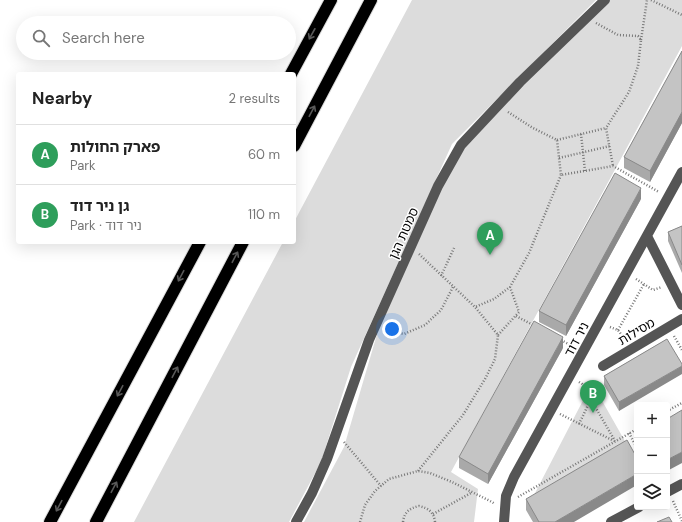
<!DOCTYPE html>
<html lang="en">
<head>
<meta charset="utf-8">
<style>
	:root { --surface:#fff; --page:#f6f6f6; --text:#222; --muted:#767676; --line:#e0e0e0; --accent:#1a73e8 }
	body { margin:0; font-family:"DM Sans","Noto Sans Hebrew",sans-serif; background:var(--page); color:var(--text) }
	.controls { position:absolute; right:12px; bottom:12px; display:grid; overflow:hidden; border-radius:4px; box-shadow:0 4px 16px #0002 }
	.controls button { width:36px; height:36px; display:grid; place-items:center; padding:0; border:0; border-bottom:1px solid var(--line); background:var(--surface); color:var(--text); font:20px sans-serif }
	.you { position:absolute; left:392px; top:329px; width:14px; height:14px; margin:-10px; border:3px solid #fff; border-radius:50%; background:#1a73e8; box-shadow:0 0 0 6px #1a73e833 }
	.badge { display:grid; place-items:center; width:26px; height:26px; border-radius:50%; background:var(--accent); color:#fff; font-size:13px; font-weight:700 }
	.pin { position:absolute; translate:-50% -33px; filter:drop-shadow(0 1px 2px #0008) }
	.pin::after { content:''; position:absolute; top:21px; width:14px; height:12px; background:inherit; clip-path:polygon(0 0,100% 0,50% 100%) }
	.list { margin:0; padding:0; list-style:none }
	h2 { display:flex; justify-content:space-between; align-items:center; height:52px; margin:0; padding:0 16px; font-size:17px }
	h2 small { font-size:13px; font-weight:400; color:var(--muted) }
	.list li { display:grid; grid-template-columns:26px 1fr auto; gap:12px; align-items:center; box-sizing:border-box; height:60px; padding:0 16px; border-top:1px solid var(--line) }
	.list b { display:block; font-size:15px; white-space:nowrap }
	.list p { margin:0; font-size:13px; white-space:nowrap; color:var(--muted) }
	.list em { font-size:13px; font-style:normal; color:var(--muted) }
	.icon { flex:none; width:22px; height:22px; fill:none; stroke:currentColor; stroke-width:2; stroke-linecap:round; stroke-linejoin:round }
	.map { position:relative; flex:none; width:682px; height:522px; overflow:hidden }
	.search { position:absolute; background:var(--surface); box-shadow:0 4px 16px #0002; left:16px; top:16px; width:280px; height:44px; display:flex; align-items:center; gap:10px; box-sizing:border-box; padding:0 14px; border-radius:22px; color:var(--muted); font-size:15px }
	.panel { position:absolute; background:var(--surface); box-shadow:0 4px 16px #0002; left:16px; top:72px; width:280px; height:172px; border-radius:4px }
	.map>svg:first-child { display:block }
</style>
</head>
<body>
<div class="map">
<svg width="682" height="522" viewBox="0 0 682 522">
	<rect width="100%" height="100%" fill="#fff"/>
	<path fill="#dcdcdc" d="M 412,0 L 596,0 L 452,144 L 351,367 L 321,462 L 289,522 L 134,522 L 283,242 L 294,242 L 294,222 Z
		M 608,0 L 682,0 L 682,46 L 451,472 L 478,489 L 474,522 L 304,522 L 344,447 L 380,324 L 442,186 L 464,148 L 500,107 Z
		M 592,383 L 626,443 L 534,495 Z"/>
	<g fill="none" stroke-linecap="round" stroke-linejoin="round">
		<defs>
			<path id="highway" d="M 291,74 L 331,0
				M 294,146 L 371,0
				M 50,522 L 200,242
				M 96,522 L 243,242"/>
		</defs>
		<use href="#highway" stroke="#dbdbdb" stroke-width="14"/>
		<path stroke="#777" stroke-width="2.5" stroke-dasharray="1 2" stroke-linecap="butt" d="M 651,0 L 682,15
			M 596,23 L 618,35 L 638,36 L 641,40 L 638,66 L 629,92 L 606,128
			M 641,40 L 647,0
			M 508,112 L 533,128 L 557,140 L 561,175 L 613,166 L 659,192
			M 581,134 L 585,171
			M 557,140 L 606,128 L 613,166
			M 559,158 L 610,146
			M 419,254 L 475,307
			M 441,276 L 455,246
			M 636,279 L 653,290 L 662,287
			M 516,316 L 533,325
			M 610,327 L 618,330 L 625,340
			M 384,330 L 404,334 L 425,325 L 441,310 L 453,287
			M 618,330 L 644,284
			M 498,335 L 519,312 L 510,287
			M 674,336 L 682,350
			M 561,340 L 574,347
			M 579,382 L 582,384 L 615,441
			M 667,411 L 682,403
			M 560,414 L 614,441
			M 579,424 L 591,399
			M 629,433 L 637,448
			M 344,442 L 381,486
			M 418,471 L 463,415 L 485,379 L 495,359 L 498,335 L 475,307 L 494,299 L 510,287 L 529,253 L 561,175
			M 518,497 L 637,429
			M 673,501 L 682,521
			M 433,514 L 471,493
			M 360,522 L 365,505 L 375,491 L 389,479 L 418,471 L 430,473 L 452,482 L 492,502 L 495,504
			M 403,522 C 404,512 410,508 419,506 C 428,508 434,512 435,522"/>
		<path stroke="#555" stroke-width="10" d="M 647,236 L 682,305
			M 603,366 L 682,319
			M 667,492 L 682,484
			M 296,522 L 312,493 L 327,459 L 369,340 L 438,186 L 461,145 L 520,82 L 605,0
			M 504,522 L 506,496 L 514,477 L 682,172
			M 611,522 L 639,507"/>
		<use href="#highway" stroke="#000" stroke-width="12"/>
	</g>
	<path fill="#a9a9a9" d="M 682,51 L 682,123 L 650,182 L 624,168 L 624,157 Z
		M 641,199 L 566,336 L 539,322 L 539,311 Z
		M 682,226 L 682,273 L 668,241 L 668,232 Z
		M 667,339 L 619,411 L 604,385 L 604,376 Z
		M 563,348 L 488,484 L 459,468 L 459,457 Z
		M 526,499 L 574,522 L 533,522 L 526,510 Z"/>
	<path fill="#898989" d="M 682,112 L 682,123 L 650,182 L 650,171 Z
		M 641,188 L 641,199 L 566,336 L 566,325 Z
		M 563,337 L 563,348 L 488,484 L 488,474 Z
		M 682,366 L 682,374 L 619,411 L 619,402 Z
		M 682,452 L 682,463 L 667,471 L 667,460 Z
		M 637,474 L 637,485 L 574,522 L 555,522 Z"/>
	<path fill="#c4c4c4" stroke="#898989" d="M 682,51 L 682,112 L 650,171 L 624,157 Z
		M 615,173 L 641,188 L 566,325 L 539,311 Z
		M 682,226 L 682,265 L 668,232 Z
		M 534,321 L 563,337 L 488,474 L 459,457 Z
		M 667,339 L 682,364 L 682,366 L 619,402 L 604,376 Z
		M 682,410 L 682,452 L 667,460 L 667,419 Z
		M 627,440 L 637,458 L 637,474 L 555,522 L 539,522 L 526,499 Z
		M 669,517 L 672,522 L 657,522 Z"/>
	<defs><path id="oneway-shaft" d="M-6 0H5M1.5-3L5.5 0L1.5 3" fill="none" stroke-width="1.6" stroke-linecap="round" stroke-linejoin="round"/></defs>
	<g stroke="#595959">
		<use href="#oneway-shaft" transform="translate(312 34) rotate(119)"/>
		<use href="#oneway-shaft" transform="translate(312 111) rotate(-62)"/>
		<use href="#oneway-shaft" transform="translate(235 257) rotate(-62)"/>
		<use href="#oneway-shaft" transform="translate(181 276) rotate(118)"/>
		<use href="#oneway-shaft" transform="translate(175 372) rotate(-62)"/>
		<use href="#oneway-shaft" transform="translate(120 391) rotate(118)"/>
		<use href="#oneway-shaft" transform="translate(114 487) rotate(-62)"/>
		<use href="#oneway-shaft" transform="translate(59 506) rotate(118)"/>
	</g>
	<g text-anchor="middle" stroke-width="3" stroke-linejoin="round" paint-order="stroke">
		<g font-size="13" fill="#000" stroke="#fff">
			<text transform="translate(403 233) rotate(-66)" y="5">סמטת הגן</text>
			<text transform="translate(636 331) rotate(-31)" y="5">מסילות</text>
			<text transform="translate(576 339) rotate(-62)" y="5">ניר דוד</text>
		</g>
	</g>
</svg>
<div class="controls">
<button>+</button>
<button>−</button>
<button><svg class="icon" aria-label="layers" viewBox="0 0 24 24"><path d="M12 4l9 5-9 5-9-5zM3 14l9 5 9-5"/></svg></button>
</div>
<div class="you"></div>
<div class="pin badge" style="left:490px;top:255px;background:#2e9e5b">A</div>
<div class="pin badge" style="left:593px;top:413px;background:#2e9e5b">B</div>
<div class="search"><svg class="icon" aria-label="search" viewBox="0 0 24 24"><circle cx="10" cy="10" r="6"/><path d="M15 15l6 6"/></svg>Search here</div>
<section class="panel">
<h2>Nearby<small>2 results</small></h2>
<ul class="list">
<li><span class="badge" style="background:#2e9e5b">A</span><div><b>פארק החולות</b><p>Park</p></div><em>60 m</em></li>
<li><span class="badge" style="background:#2e9e5b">B</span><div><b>גן ניר דוד</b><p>Park · ניר דוד</p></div><em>110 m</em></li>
</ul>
</section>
</div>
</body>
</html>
